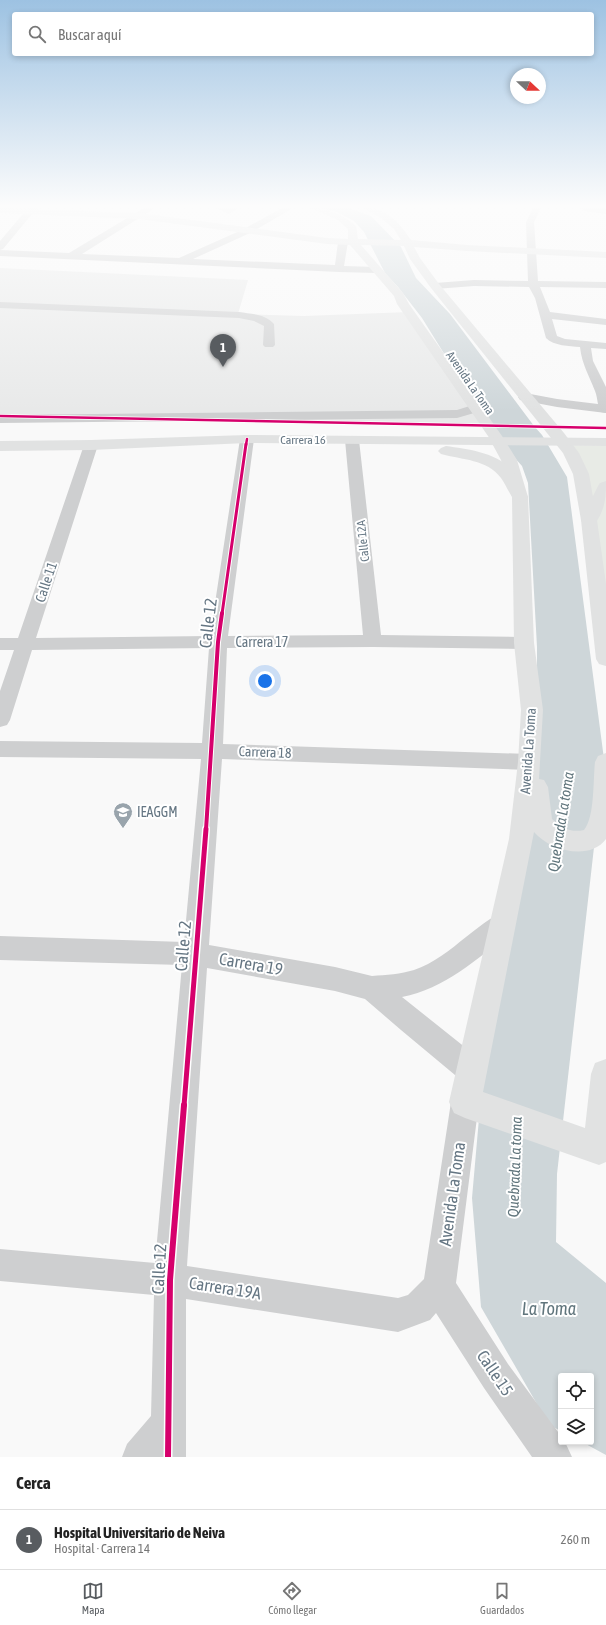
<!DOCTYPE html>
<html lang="es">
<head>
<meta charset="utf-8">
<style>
	:root { --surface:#fff; --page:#f6f6f6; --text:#222; --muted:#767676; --line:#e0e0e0; --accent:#585c60 }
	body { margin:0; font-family:"Asap Condensed",sans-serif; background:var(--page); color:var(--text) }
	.controls { position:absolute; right:12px; bottom:12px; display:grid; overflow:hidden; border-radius:4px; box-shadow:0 2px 6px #0003 }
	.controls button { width:36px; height:36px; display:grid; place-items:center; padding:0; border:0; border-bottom:1px solid var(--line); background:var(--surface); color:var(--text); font:20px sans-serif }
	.compass { position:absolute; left:510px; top:68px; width:36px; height:36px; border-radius:50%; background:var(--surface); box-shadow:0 2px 6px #0003; rotate:112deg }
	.you { position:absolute; left:265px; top:681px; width:14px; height:14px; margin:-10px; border:3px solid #fff; border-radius:50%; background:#1a73e8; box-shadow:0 0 0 6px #1a73e833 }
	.badge { display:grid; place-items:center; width:26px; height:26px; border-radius:50%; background:var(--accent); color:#fff; font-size:13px; font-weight:700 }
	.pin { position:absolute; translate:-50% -33px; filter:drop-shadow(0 1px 2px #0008) }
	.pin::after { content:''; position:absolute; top:21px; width:14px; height:12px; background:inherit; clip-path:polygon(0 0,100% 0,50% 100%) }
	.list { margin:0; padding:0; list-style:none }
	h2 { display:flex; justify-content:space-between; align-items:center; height:52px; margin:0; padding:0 16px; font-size:17px }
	h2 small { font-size:13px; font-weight:400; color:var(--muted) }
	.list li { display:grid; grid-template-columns:26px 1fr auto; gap:12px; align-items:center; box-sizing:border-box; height:60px; padding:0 16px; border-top:1px solid var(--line) }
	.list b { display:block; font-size:15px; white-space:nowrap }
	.list p { margin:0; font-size:13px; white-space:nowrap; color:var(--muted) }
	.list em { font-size:13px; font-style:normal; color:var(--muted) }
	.icon { flex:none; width:22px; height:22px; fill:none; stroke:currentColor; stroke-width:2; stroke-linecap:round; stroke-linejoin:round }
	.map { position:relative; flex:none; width:606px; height:1457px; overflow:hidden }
	.search { position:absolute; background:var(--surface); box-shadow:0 2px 6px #0003; left:12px; right:12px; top:12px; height:44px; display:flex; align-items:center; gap:10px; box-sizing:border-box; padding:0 14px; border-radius:4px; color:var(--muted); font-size:15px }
	.sheet { height:112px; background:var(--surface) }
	nav { display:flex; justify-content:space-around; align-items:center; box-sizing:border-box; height:56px; border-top:1px solid var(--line); background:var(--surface); font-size:11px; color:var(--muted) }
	nav a { display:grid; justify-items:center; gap:2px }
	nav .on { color:var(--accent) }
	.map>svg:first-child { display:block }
</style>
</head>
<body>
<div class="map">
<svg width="606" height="1457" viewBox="0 0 606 1457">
	<rect width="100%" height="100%" fill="#f9f9f9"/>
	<path fill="#e8e9e9" d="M 0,268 L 248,280 L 238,314 L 304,316 L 409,312 L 488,426 L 0,417 Z"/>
	<path fill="#e8ebe6" d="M 566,445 L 606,446 L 606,636 L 580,478 Z"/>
	<path fill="#ced6d9" d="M 322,208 L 349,208 L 371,216 L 401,247 L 416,278 L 450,314 L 534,426 L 542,435 L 567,477 L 604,759 L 557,1174 L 556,1242 L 606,1283 L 606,1455 L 582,1442 L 591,1442 L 591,1376 L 561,1376 L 561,1431 L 549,1425 L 481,1307 L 472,1198 L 485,1050 L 537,767 L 537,647 L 528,483 L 522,466 L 495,436 L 422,318 L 398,287 L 385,273 L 364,232 L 354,221 L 337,212 Z"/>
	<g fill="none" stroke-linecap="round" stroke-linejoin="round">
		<path fill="#cecfd0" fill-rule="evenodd" d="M 28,208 L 37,208 L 3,249 L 0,250 L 0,241 Z
			M 144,208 L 155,208 L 82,254 L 179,258 L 244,229 L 282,208 L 293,208 L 250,233 L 193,259 L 335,265 L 338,242 L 343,239 L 348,242 L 344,266 L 376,267 L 381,270 L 376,273 L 339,272 L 0,256 L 0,250 L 69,253 Z
			M 216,208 L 238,208 L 229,214 Z
			M 533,208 L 541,208 L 534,222 L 538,281 L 606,282 L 606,288 L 540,287 L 550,312 L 606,319 L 606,325 L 552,319 L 557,336 L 565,339 L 606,343 L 606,349 L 591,348 L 593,361 L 606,387 L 606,413 L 601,412 C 597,406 598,398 595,391 C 589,375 582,365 580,347 C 569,346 554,346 546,338 L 535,298 L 529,287 L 474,286 L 435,289 L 430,286 L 435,283 L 474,280 L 528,281 L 526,222 Z
			M 580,208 L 606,208 L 606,214 L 584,211 Z
			M 0,302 L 239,312 C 251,314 266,314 274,324 L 275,345 L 273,347 L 265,347 L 263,345 L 264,326 L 254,321 L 239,318 L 0,308 Z
			M 476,404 L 481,405 L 482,408 L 481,411 L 457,418 L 0,423 L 0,415 L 457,410 Z
			M 247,435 L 252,436 L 254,439 L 228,636 L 363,635 L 345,440 L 347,437 L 357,437 L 359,440 L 381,635 L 524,637 L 530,639 L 533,643 L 530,647 L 524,649 L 373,647 L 227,648 L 223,744 L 529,754 L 536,756 L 539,762 L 536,768 L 529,770 L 222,759 L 209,945 L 335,967 L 372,976 C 386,975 401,974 414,970 C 433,964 451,949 466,937 C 478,928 490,917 504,912 L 513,915 L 516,923 L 513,931 C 479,957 446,989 402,997 L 481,1060 L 485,1070 L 481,1080 L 471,1084 L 461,1080 L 401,1030 L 365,999 L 335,991 L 207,968 L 187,1266 L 398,1298 L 408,1295 L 424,1279 L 451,1102 L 455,1092 L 465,1088 L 475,1092 L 479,1102 L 456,1283 L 508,1364 L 561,1436 L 561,1442 L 565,1442 L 572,1457 L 532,1457 L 484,1388 L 436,1313 L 430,1320 L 398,1332 L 186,1299 L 186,1457 L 122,1457 L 127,1444 L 151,1416 L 154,1295 L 0,1281 L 0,1249 L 155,1263 L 182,965 L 0,960 L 0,936 L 184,942 L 201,759 L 0,757 L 0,741 L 202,743 L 209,648 L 32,650 L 10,720 L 7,725 L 0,727 L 0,691 L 14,650 L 0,650 L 0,638 L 18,638 L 84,445 L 86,442 L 91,441 L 96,442 L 98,445 L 36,638 L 210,636 L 240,439 L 242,436 Z"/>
		<path fill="#cecfd0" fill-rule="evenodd" d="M 525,393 L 557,399 L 606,405 L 606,413 L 557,407 L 520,400 L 518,397 L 520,394 Z"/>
		<path fill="#e1e2e2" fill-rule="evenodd" d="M 0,208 L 139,213 L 327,238 L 348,239 L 348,229 L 338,220 L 310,208 C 328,208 342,214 356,226 L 358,239 L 401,240 L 394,229 L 381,218 L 363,208 C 387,208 398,221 411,240 L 467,245 L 606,252 L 606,258 L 467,251 L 414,247 L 420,258 L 439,284 L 564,433 L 579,453 L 589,474 L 597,520 L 606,584 L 606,666 L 599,664 L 596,659 L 581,520 L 573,474 L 563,453 L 431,288 L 410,259 L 404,246 L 361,245 L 403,293 L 409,304 L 502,436 L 517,460 L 528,497 L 534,643 L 543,710 L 539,779 L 544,780 L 548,787 L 552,819 C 561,828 571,833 584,830 C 595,817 593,779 595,762 L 598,756 L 606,753 L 606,839 C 590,861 550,851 534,832 L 483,1092 L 585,1128 L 591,1074 L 595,1063 L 606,1059 L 606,1162 L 599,1165 L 465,1118 L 454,1113 L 449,1102 L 509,839 L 518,762 L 521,710 L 514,643 L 512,497 L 501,460 L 488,436 L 397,304 L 394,296 L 350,245 L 327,244 L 139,219 L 0,213 Z"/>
		<path fill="#e1e2e2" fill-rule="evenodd" d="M 247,435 L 606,438 L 606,446 L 247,443 L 91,450 L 0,451 L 0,441 L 91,440 Z
			M 446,446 C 467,449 494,452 510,468 C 517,477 522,487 528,497 L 526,500 L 520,502 L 514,500 C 509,493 506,485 501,478 C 487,459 462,460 441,454 L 438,451 L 441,448 Z
			M 606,481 C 606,499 605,509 595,524 L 589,525 L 583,524 L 581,520 L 598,486 L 600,483 Z"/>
		<defs>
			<path id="cycleway-far4" d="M 0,416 L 606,428
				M 246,445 L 247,439"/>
			<path id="cycleway-far3" d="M 222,614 L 246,444"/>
			<path id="cycleway-far2" d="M 206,830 L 218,642 L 222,613"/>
			<path id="cycleway-far1" d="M 184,1106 L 206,829"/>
			<path id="cycleway" d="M 168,1457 L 170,1280 L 184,1105"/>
		</defs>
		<use href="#cycleway-far4" stroke="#fff" stroke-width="4"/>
		<use href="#cycleway-far3" stroke="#fff" stroke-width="5"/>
		<use href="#cycleway-far2" stroke="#fff" stroke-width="6"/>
		<use href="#cycleway-far1" stroke="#fff" stroke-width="8"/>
		<use href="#cycleway" stroke="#fff" stroke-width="9"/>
		<use href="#cycleway-far4" stroke="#d6006c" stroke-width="2.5"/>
		<use href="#cycleway-far3" stroke="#d6006c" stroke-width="3"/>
		<use href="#cycleway-far2" stroke="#d6006c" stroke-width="4"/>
		<use href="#cycleway-far1" stroke="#d6006c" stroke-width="5"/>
		<use href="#cycleway" stroke="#d6006c" stroke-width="6"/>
	</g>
	<linearGradient id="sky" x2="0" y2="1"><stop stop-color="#9dc2e2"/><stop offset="0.5" stop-color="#fcfcfc"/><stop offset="1" stop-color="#fcfcfc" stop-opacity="0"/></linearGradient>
	<rect width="606" height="412" fill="url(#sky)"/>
	<defs>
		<symbol id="school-pin" viewBox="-11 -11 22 30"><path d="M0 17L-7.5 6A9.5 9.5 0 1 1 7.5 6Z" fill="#99a4ac" stroke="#fff"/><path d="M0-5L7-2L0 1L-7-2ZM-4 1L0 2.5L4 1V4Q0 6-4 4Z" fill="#fff"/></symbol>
	</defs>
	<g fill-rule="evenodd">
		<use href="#school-pin" x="112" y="801" width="22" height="30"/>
	</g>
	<g text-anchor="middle" stroke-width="4" stroke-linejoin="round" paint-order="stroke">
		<g font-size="12" fill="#657683" stroke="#fff">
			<text transform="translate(470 383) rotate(55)" y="4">Avenida La Toma</text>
			<text x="303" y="444">Carrera 16</text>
			<text transform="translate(363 541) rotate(-96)" y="4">Calle 12A</text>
		</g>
		<g font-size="14" fill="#657683" stroke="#fff">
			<text transform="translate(46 582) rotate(-72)" y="5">Calle 11</text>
			<text x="262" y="647">Carrera 17</text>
			<text transform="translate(528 751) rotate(-86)" y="5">Avenida La Toma</text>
			<text transform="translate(265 752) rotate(2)" y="5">Carrera 18</text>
		</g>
		<g font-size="14" fill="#657683" stroke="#fff" text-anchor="start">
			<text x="137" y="817">IEAGGM</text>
		</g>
		<g font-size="15" font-style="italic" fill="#60757c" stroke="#fff">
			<text transform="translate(561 822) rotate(-81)" y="5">Quebrada La toma</text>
			<text transform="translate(515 1167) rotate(-88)" y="5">Quebrada La toma</text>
		</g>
		<g font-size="17" fill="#657683" stroke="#fff">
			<text transform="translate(208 623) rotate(-83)" y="6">Calle 12</text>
			<text transform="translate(183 946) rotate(-85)" y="6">Calle 12</text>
			<text transform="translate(251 964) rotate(10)" y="6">Carrera 19</text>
			<text transform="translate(452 1194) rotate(-82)" y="6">Avenida La Toma</text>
			<text transform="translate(159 1269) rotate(-87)" y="6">Calle 12</text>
			<text transform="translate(225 1288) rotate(9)" y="6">Carrera 19A</text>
			<text transform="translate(495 1373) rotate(56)" y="6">Calle 15</text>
		</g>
		<g font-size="18" font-style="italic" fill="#60757c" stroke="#fff">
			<text x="549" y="1315">La Toma</text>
		</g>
	</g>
</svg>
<div class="controls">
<button><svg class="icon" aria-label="locate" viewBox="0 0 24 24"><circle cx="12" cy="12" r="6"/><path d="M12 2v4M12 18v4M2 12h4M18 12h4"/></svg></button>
<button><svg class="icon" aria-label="layers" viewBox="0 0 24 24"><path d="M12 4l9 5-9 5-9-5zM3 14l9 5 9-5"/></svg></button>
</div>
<svg class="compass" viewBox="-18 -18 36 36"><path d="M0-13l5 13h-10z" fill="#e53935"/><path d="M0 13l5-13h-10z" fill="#767676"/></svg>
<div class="you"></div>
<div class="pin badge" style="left:223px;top:367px">1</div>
<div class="search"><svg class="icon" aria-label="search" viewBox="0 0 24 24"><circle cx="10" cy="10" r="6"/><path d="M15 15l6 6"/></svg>Buscar aquí</div>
</div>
<section class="sheet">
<h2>Cerca<small></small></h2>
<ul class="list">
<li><span class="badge">1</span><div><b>Hospital Universitario de Neiva</b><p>Hospital · Carrera 14</p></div><em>260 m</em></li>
</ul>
</section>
<nav>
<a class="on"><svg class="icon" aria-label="map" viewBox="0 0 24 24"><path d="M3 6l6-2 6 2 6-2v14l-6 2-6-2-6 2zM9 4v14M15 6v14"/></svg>Mapa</a>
<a><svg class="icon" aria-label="directions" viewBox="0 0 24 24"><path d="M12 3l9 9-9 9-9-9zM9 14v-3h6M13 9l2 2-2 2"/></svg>Cómo llegar</a>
<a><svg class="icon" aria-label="saved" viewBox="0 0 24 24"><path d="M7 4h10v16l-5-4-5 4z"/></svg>Guardados</a>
</nav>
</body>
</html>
